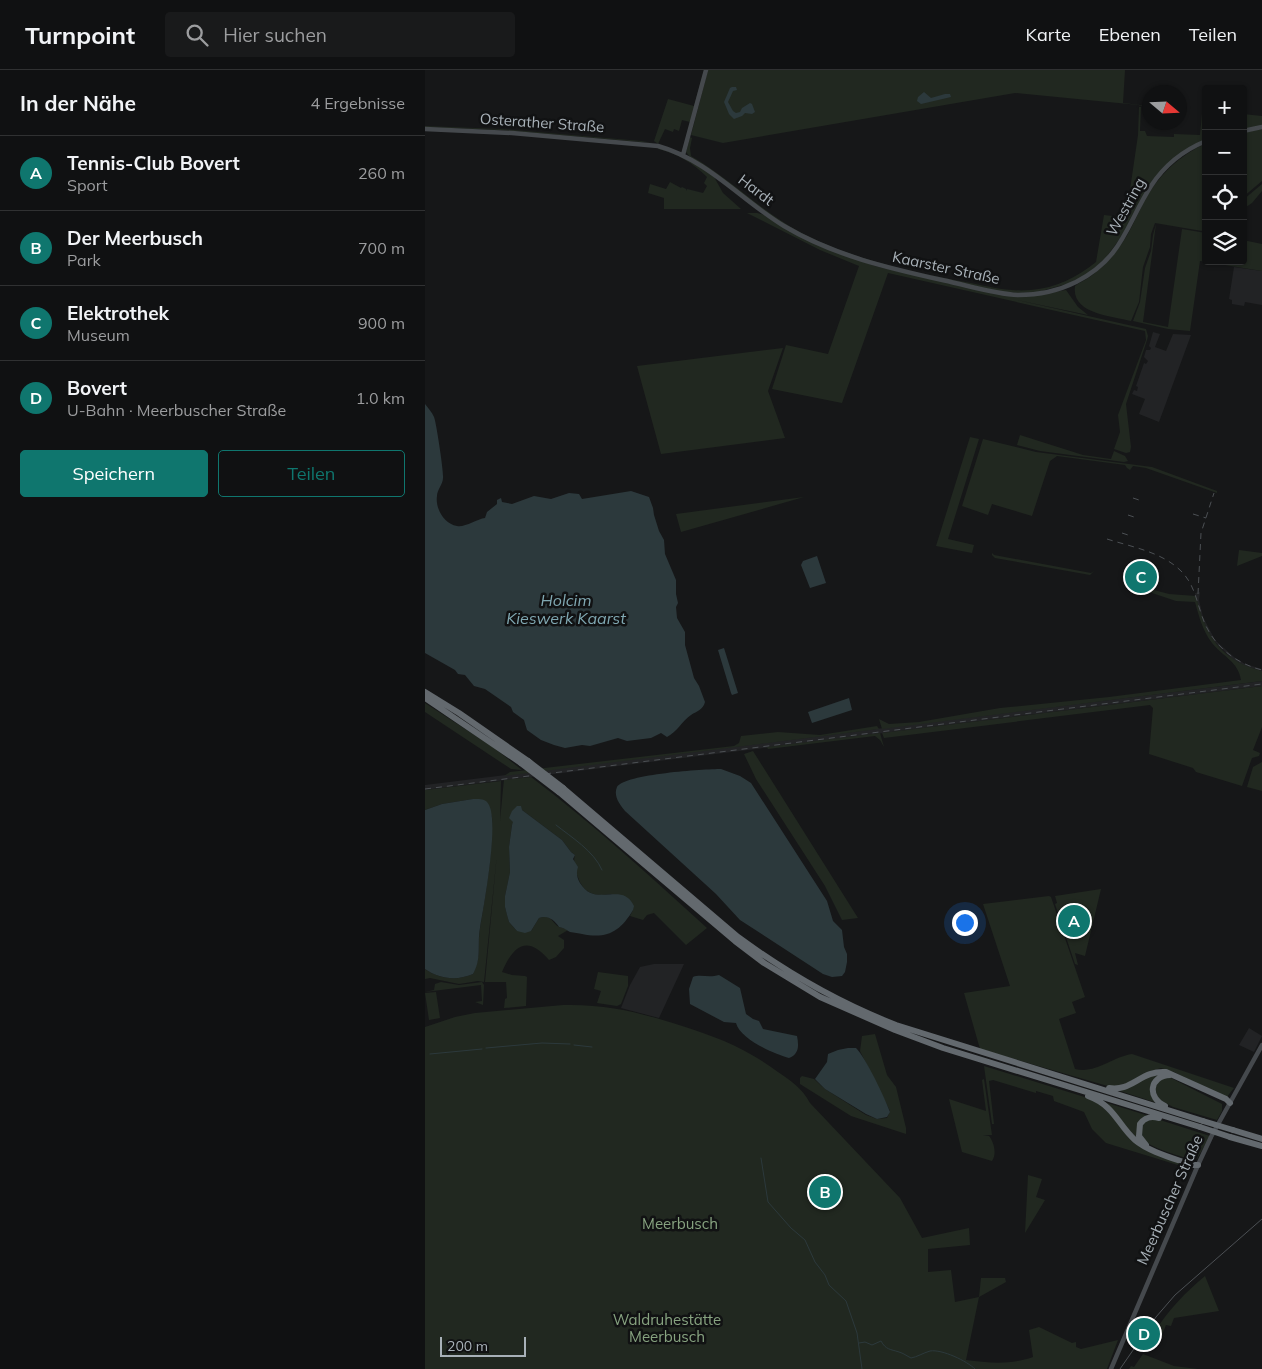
<!DOCTYPE html>
<html lang="de">
<head>
<meta charset="utf-8">
<style>
	:root { --surface:#101112; --page:#191a1b; --text:#f1f3f6; --muted:#9c9d9f; --line:#303132; --accent:#0f766e }
	body { margin:0; font-family:Mulish,sans-serif; background:var(--page); color:var(--text) }
	.controls { position:absolute; right:15px; top:15px; display:grid; overflow:hidden; border-radius:5px; box-shadow:0 1px 4px #0004 }
	.controls button { width:45px; height:45px; display:grid; place-items:center; padding:0; border:0; border-bottom:1px solid var(--line); background:var(--surface); color:var(--text); font:25px sans-serif }
	.compass { position:absolute; left:717px; top:15px; width:45px; height:45px; border-radius:50%; background:var(--surface); box-shadow:0 1px 4px #0004; rotate:109deg }
	.scale { position:absolute; left:15px; bottom:12px; width:86px; box-sizing:border-box; padding-left:5px; border:2px solid #a8b1b8; border-top:0; font-size:14px; line-height:18px; white-space:nowrap; color:#a8b1b8; -webkit-text-stroke:4px #111213; paint-order:stroke }
	.you { position:absolute; left:539px; top:852px; width:18px; height:18px; margin:-12px; border:4px solid #fff; border-radius:50%; background:#1a73e8; box-shadow:0 0 0 8px #1a73e833 }
	.badge { display:grid; place-items:center; width:32px; height:32px; border-radius:50%; background:var(--accent); color:#fff; font-size:16px; font-weight:700 }
	.pin { position:absolute; translate:-50% -50%; border:2px solid #fff; box-shadow:0 1px 5px #0006 }
	.list { margin:0; padding:0; list-style:none }
	h2 { display:flex; justify-content:space-between; align-items:center; height:65px; margin:0; padding:0 20px; font-size:21px }
	h2 small { font-size:16px; font-weight:400; color:var(--muted) }
	.list li { display:grid; grid-template-columns:32px 1fr auto; gap:15px; align-items:center; box-sizing:border-box; height:75px; padding:0 20px; border-top:1px solid var(--line) }
	.list b { display:block; font-size:19px; white-space:nowrap }
	.list p { margin:0; font-size:16px; white-space:nowrap; color:var(--muted) }
	.list em { font-size:16px; font-style:normal; color:var(--muted) }
	.actions { display:flex; gap:10px; padding:15px 20px }
	.actions a { flex:1; padding:11px 0; border:1px solid var(--accent); border-radius:5px; text-align:center; font-size:18px; color:var(--accent) }
	.actions .main { background:var(--accent); color:#fff }
	.icon { flex:none; width:28px; height:28px; fill:none; stroke:currentColor; stroke-width:2; stroke-linecap:round; stroke-linejoin:round }
	.map { position:relative; flex:none; width:837px; height:1299px; overflow:hidden }
	header { display:flex; align-items:center; gap:30px; box-sizing:border-box; height:70px; padding:0 25px; background:var(--surface); border-bottom:1px solid var(--line) }
	header strong { font-size:24px }
	nav { display:flex; gap:28px; margin-inline-start:auto; font-size:18px }
	.search { width:350px; height:45px; background:var(--page); display:flex; align-items:center; gap:12px; box-sizing:border-box; padding:0 18px; border-radius:5px; color:var(--muted); font-size:19px }
	main { display:flex }
	aside { flex:1; background:var(--surface) }
	.map>svg:first-child { display:block }
</style>
</head>
<body>
<header>
<strong>Turnpoint</strong>
<div class="search"><svg class="icon" aria-label="search" viewBox="0 0 24 24"><circle cx="10" cy="10" r="6"/><path d="M15 15l6 6"/></svg>Hier suchen</div>
<nav><a>Karte</a><a>Ebenen</a><a>Teilen</a></nav>
</header>
<main>
<aside>
<h2>In der Nähe<small>4 Ergebnisse</small></h2>
<ul class="list">
<li><span class="badge">A</span><div><b>Tennis-Club Bovert</b><p>Sport</p></div><em>260 m</em></li>
<li><span class="badge">B</span><div><b>Der Meerbusch</b><p>Park</p></div><em>700 m</em></li>
<li><span class="badge">C</span><div><b>Elektrothek</b><p>Museum</p></div><em>900 m</em></li>
<li><span class="badge">D</span><div><b>Bovert</b><p>U-Bahn · Meerbuscher Straße</p></div><em>1.0 km</em></li>
</ul>
<div class="actions"><a class="main">Speichern</a><a>Teilen</a></div>
</aside>
<div class="map">
<svg width="837" height="1299" viewBox="0 0 837 1299">
	<rect width="100%" height="100%" fill="#161718"/>
	<path fill="#222325" d="M 809,197 L 837,201 L 837,235 L 820,232 L 819,236 L 807,234 L 807,230 L 804,229 Z
		M 728,262 L 735,264 L 730,277 L 741,281 L 748,264 L 766,265 L 734,352 L 714,344 L 720,329 L 707,324 L 709,320 L 712,321 L 713,317 L 711,316 L 719,293 L 721,294 L 723,291 L 719,287 L 721,280 L 725,280 L 726,278 L 724,276 Z
		M 775,522 L 774,530 L 778,547 L 790,570 L 809,587 L 820,594 L 837,599 L 837,601 L 820,596 L 807,589 L 787,569 L 778,553 L 774,541 L 770,523 Z
		M 837,611 L 837,616 L 0,720 L 0,715 Z
		M 229,894 L 259,894 L 234,948 L 196,938 L 205,915 L 215,897 Z
		M 824,958 L 837,966 L 829,982 L 814,975 Z"/>
	<path fill="#212820" d="M 279,0 L 280,0 L 259,79 L 257,80 L 260,75 L 265,52 L 257,50 L 254,61 L 249,59 L 248,62 L 240,59 L 233,74 L 229,71 L 243,29 L 269,36 Z
		M 283,0 L 700,0 L 698,33 L 724,36 L 590,23 L 298,73 L 266,65 Z
		M 714,37 L 716,37 L 715,61 L 720,61 L 722,66 L 749,67 L 749,64 L 775,65 L 777,43 L 781,41 L 781,69 L 735,102 L 702,159 L 680,189 L 662,204 L 645,213 L 613,222 L 592,223 L 577,222 L 440,190 L 388,170 L 350,149 L 286,100 L 264,86 L 261,82 L 265,67 L 267,68 L 265,78 L 266,86 C 304,108 336,141 375,162 C 428,190 487,202 546,213 C 565,217 586,222 606,220 C 631,218 652,207 671,192 L 679,145 L 705,148 L 701,147 L 713,65 Z
		M 818,44 L 837,46 L 837,56 L 818,59 Z
		M 0,56 L 76,59 L 216,71 L 228,73 L 76,60 L 0,57 Z
		M 837,59 L 837,111 L 818,127 L 818,62 Z
		M 781,73 L 781,159 L 777,161 L 730,153 L 726,164 L 725,177 L 718,197 L 714,232 L 706,251 C 687,246 646,244 650,216 C 655,212 661,210 666,206 C 677,198 687,187 695,176 C 705,163 711,147 719,132 C 733,105 754,86 781,73 Z
		M 233,78 L 255,85 L 288,105 L 298,123 L 316,139 L 239,139 L 239,128 L 223,123 L 225,114 L 241,119 L 245,112 L 256,118 L 257,117 L 261,119 L 261,121 L 262,119 L 278,123 L 282,116 L 279,113 L 282,107 C 268,93 253,84 233,79 Z
		M 837,114 L 837,121 L 827,133 L 818,139 L 818,130 Z
		M 322,143 L 332,143 L 340,145 L 395,176 L 450,196 L 567,223 L 603,226 L 641,220 L 653,237 L 663,245 L 583,228 L 721,259 L 723,266 L 722,270 L 701,334 L 706,377 L 705,382 L 701,383 L 689,379 L 695,362 L 693,345 L 721,270 L 720,261 L 463,203 L 417,333 L 347,319 L 361,275 L 403,284 L 434,196 L 395,180 Z
		M 731,154 L 718,252 L 743,257 L 757,159 L 781,163 L 781,191 L 818,191 L 818,170 L 837,174 L 837,201 L 775,191 L 765,261 L 743,259 L 708,251 L 715,232 L 720,198 L 726,181 L 728,165 Z
		M 358,278 L 343,321 L 360,368 L 236,384 L 212,296 Z
		M 595,365 L 658,385 L 686,389 L 689,381 L 700,386 L 703,391 L 699,392 L 615,381 L 592,375 Z
		M 545,367 L 554,369 L 523,469 L 549,475 L 547,483 L 511,476 Z
		M 558,369 L 611,382 L 727,397 L 792,421 L 792,423 L 721,398 L 708,396 L 705,400 L 702,398 L 700,395 L 632,386 L 625,391 L 607,446 L 567,434 L 563,445 L 537,436 Z
		M 379,427 L 256,462 L 251,444 Z
		M 814,480 L 837,483 L 837,486 L 812,496 Z
		M 567,483 L 569,485 L 666,503 L 669,501 L 665,505 L 570,488 L 567,485 Z
		M 714,516 L 744,524 L 771,526 C 781,566 795,590 837,601 L 837,611 L 457,659 L 454,649 L 464,654 L 494,652 L 575,638 L 684,627 L 816,610 C 813,591 798,587 787,573 C 778,561 774,547 770,532 L 751,531 L 715,519 Z
		M 837,616 L 837,657 L 828,680 L 835,683 L 834,686 L 827,688 L 817,716 L 771,702 L 768,698 L 724,684 L 728,638 L 725,635 L 459,668 L 457,663 Z
		M 0,633 L 68,677 L 97,700 L 86,699 L 0,642 Z
		M 452,656 L 454,659 L 79,706 L 85,702 L 309,676 L 314,673 L 316,666 L 353,662 L 395,665 Z
		M 455,663 L 459,677 L 455,670 L 450,666 L 343,679 L 342,677 Z
		M 328,681 L 433,848 L 417,850 L 400,816 L 331,709 L 319,684 Z
		M 837,692 L 837,721 L 822,717 L 828,697 Z
		M 106,707 C 167,753 225,806 282,858 L 261,875 L 229,843 L 222,845 L 218,850 L 205,846 L 208,840 L 186,824 C 166,828 156,821 151,801 C 150,795 148,791 150,785 L 146,782 L 137,770 L 97,740 L 87,750 L 89,752 L 87,755 L 84,777 L 85,802 L 80,826 L 80,837 L 84,852 L 92,861 L 106,861 L 114,848 C 127,844 126,852 134,857 C 137,858 140,858 143,860 L 133,866 L 139,870 L 139,878 L 131,887 L 124,890 C 102,864 88,876 77,902 L 87,905 L 100,906 L 102,907 L 101,936 L 79,938 L 80,929 L 82,928 L 81,912 L 60,912 L 78,719 L 79,710 Z
		M 76,711 L 75,754 L 59,912 L 53,911 L 34,914 L 5,908 L 0,909 L 0,899 C 14,909 32,911 48,904 C 57,884 52,877 55,858 C 61,821 68,784 67,746 L 48,729 L 17,734 L 0,740 L 0,720 Z
		M 676,819 L 660,886 L 650,883 L 653,895 L 650,894 L 630,834 L 632,833 L 630,826 Z
		M 624,826 L 626,827 L 660,927 L 647,932 L 651,943 L 634,949 L 650,999 C 671,1004 687,987 707,984 L 809,1018 L 801,1028 L 749,1002 L 736,998 L 723,1002 L 705,1013 L 686,1017 L 555,979 L 539,923 L 585,916 L 558,834 Z
		M 173,902 L 203,906 L 203,916 L 196,934 L 192,936 L 172,933 L 176,921 L 169,919 Z
		M 16,912 L 34,915 L 57,912 L 59,915 L 58,935 L 50,932 L 57,931 L 56,915 L 0,922 L 9,920 L 10,914 Z
		M 11,922 L 15,948 L 4,950 L 0,923 Z
		M 138,935 C 181,934 213,942 254,955 C 294,968 319,977 353,1002 C 366,1011 377,1018 385,1033 L 475,1128 L 497,1168 L 544,1158 L 545,1175 L 503,1179 L 503,1202 L 526,1200 L 530,1232 L 554,1227 L 556,1208 L 580,1208 L 581,1212 L 554,1227 L 541,1290 C 564,1293 586,1295 608,1287 L 604,1260 L 614,1257 L 647,1273 L 651,1272 L 651,1277 L 656,1279 L 693,1270 L 682,1299 L 0,1299 L 0,957 L 30,947 L 50,943 Z
		M 450,964 L 462,1005 L 471,1017 L 481,1058 L 481,1064 L 426,1046 L 375,1014 L 375,1008 L 377,1006 L 389,1009 L 400,1019 L 441,1045 L 452,1049 L 462,1048 L 465,1041 L 435,981 L 437,966 Z
		M 559,996 L 666,1029 L 677,1035 L 704,1066 L 765,1097 L 763,1107 L 760,1099 L 756,1096 L 681,1073 L 667,1059 L 659,1042 L 629,1031 L 628,1026 L 611,1021 L 611,1023 L 568,1010 L 564,1011 L 569,1054 L 567,1054 Z
		M 738,1002 L 730,1010 L 732,1033 L 692,1020 L 718,1008 Z
		M 744,1007 L 797,1034 L 797,1041 L 792,1050 L 748,1037 L 733,1029 L 730,1018 L 734,1010 Z
		M 559,1009 L 567,1065 L 558,1065 L 564,1066 C 569,1072 572,1084 567,1091 L 537,1082 L 524,1029 L 561,1041 L 557,1010 Z
		M 676,1031 L 724,1046 L 717,1049 L 715,1071 Z
		M 732,1049 L 785,1066 L 772,1089 C 765,1091 725,1077 720,1071 C 718,1068 716,1063 715,1060 L 720,1051 Z
		M 603,1105 L 617,1109 L 611,1127 L 620,1130 L 600,1163 Z
		M 780,1206 L 794,1241 L 749,1248 L 746,1256 L 741,1255 L 737,1265 L 742,1268 L 732,1263 L 731,1260 C 744,1239 761,1222 780,1206 Z
		M 718,1284 L 749,1296 L 773,1299 L 704,1299 L 706,1296 L 709,1297 Z"/>
	<path fill="#2c393c" d="M 307,17 L 311,17 L 312,20 L 308,21 L 303,32 L 308,41 L 311,43 L 315,42 L 317,38 L 325,33 L 327,34 L 330,42 L 327,44 L 320,43 L 317,46 L 309,49 L 304,44 L 299,32 L 305,18 Z
		M 499,22 L 506,28 L 520,24 L 525,24 L 526,27 L 496,34 L 492,31 L 493,27 Z
		M 0,334 C 3,338 7,342 9,347 C 11,351 19,403 18,408 C 18,414 12,420 12,426 C 10,438 19,454 32,456 C 39,458 52,449 60,448 L 62,442 L 72,434 L 72,430 L 76,428 L 77,432 L 87,434 L 109,426 L 126,429 L 144,423 L 154,424 L 157,429 L 206,421 L 224,427 L 228,438 L 229,445 L 234,461 L 239,470 L 240,484 L 251,510 L 251,524 L 253,533 L 251,537 L 252,548 L 260,562 L 260,575 L 269,608 L 274,616 L 280,632 C 278,640 272,641 266,645 C 257,651 252,662 242,667 L 236,663 L 226,668 L 202,671 L 193,668 L 165,676 L 157,675 L 140,678 L 129,675 L 116,670 L 102,660 L 99,650 L 88,642 L 86,637 L 60,619 L 49,616 L 40,605 L 33,604 L 30,600 L 0,583 Z
		M 392,486 L 401,513 L 385,518 L 376,495 L 378,491 Z
		M 299,578 L 313,623 L 307,625 L 306,623 L 293,580 Z
		M 424,628 L 427,640 L 387,653 L 383,642 Z
		M 296,699 L 315,706 L 326,713 L 402,831 L 408,851 L 417,860 L 419,877 L 422,884 L 422,892 L 420,902 L 417,906 L 407,907 L 398,904 L 315,850 L 291,824 L 200,741 C 195,735 188,726 192,717 C 200,704 279,699 296,699 Z
		M 48,729 C 54,729 61,728 64,735 C 74,754 59,835 55,858 C 52,874 57,889 48,904 C 32,911 14,909 0,899 L 0,740 L 17,734 Z
		M 92,736 L 96,736 L 97,740 L 137,770 L 146,782 L 150,785 L 148,789 L 153,797 C 151,803 152,808 155,813 C 171,839 197,810 209,836 L 208,840 C 195,862 182,869 157,864 C 154,863 149,863 145,862 C 141,860 140,858 134,857 C 129,850 123,845 114,848 L 106,861 L 100,863 L 92,861 L 84,852 L 82,845 L 80,837 L 80,826 L 85,802 L 84,777 L 87,755 L 88,752 L 84,748 L 87,741 Z
		M 294,905 L 315,918 L 321,944 L 328,949 L 334,951 L 338,959 L 372,966 C 374,976 374,984 364,988 C 349,984 315,969 311,953 L 299,952 L 265,934 L 264,919 L 268,907 C 275,904 284,908 294,905 Z
		M 423,978 L 431,978 C 441,988 460,1028 465,1042 L 462,1047 L 452,1049 L 441,1044 L 400,1019 L 390,1009 L 402,992 L 403,984 L 413,980 Z"/>
	<g fill="none" stroke-linecap="round" stroke-linejoin="round">
		<path stroke="#2c393c" stroke-width="1" d="M 131,755 C 146,767 169,781 177,800
			M 149,975 L 167,977
			M 61,978 L 117,973 L 145,974
			M 5,984 L 57,979
			M 336,1088 L 343,1132 L 366,1158 L 380,1170 L 390,1192 L 400,1205 L 404,1215 L 421,1231 L 432,1263 L 437,1299
			M 434,1273 L 440,1272 L 447,1275 L 456,1271 C 461,1280 465,1279 474,1282 C 478,1283 482,1286 486,1288 C 492,1287 498,1283 505,1281 C 517,1279 542,1291 550,1299"/>
		<path stroke="#45494d" stroke-width="4.5" d="M 0,59 L 87,63 L 233,76 C 283,90 316,130 359,156 C 411,187 468,199 526,212 C 548,217 571,224 593,225 C 613,225 633,221 651,212 C 698,188 701,155 726,116 C 739,96 759,80 781,71
			M 818,61 L 837,57
			M 258,85 L 281,0
			M 686,1299 L 773,1095 L 786,1067 L 837,975"/>
		<path stroke="#63696e" stroke-width="6" d="M 0,622 L 34,643 L 103,691
			M 0,628 L 96,693
			M 138,718 L 313,867 C 362,903 414,933 471,955 L 778,1051
			M 134,722 L 310,871 L 339,893 L 395,927 L 470,960 L 518,978 L 775,1057
			M 684,1018 C 707,1022 716,1000 741,1002 L 801,1029 L 805,1033
			M 663,1026 C 690,1036 692,1054 710,1070 C 724,1082 751,1089 767,1095 L 773,1095
			M 740,1036 C 722,1028 724,1006 745,1005
			M 808,1060 L 837,1069
			M 805,1067 L 837,1076
			M 721,1075 L 714,1066 L 715,1054 C 720,1047 726,1046 734,1048"/>
		<path stroke="#4c5054" stroke-width="1" d="M 695,1299 L 731,1247 L 750,1225 L 837,1149"/>
		<path stroke="#4c5054" stroke-width="1" stroke-dasharray="6 5" stroke-linecap="butt" d="M 708,428 L 714,430
			M 768,444 L 781,448
			M 703,445 L 709,447
			M 697,463 L 703,465
			M 682,469 C 707,477 737,482 756,501 C 769,514 771,529 777,546 C 786,574 809,593 837,600
			M 773,524 L 776,463 L 789,423
			M 0,719 L 837,614"/>
		<path stroke="#63696e" stroke-width="6" d="M 103,691 L 138,718
			M 96,693 L 134,722
			M 778,1051 L 808,1060
			M 775,1057 L 805,1067"/>
	</g>
	<g text-anchor="middle" stroke-width="5" stroke-linejoin="round" paint-order="stroke">
		<g font-size="15" fill="#a8b1b8" stroke="#111213">
			<text transform="translate(117 53) rotate(4)" y="5">Osterather Straße</text>
			<text transform="translate(331 120) rotate(37)" y="5">Hardt</text>
			<text transform="translate(701 137) rotate(-61)" y="5">Westring</text>
			<text transform="translate(521 198) rotate(12)" y="5">Kaarster Straße</text>
			<text transform="translate(745 1130) rotate(-66)" y="5">Meerbuscher Straße</text>
		</g>
		<g font-size="15" fill="#87a380" stroke="#111213">
			<text x="255" y="1159">Meerbusch</text>
			<text x="242" y="1255">Waldruhestätte<tspan x="242" dy="17">Meerbusch</tspan></text>
		</g>
		<g font-size="16" font-style="italic" fill="#80a8b2" stroke="#111213">
			<text x="141" y="536">Holcim<tspan x="141" dy="18">Kieswerk Kaarst</tspan></text>
		</g>
	</g>
</svg>
<div class="controls">
<button>+</button>
<button>−</button>
<button><svg class="icon" aria-label="locate" viewBox="0 0 24 24"><circle cx="12" cy="12" r="6"/><path d="M12 2v4M12 18v4M2 12h4M18 12h4"/></svg></button>
<button><svg class="icon" aria-label="layers" viewBox="0 0 24 24"><path d="M12 4l9 5-9 5-9-5zM3 14l9 5 9-5"/></svg></button>
</div>
<svg class="compass" viewBox="-18 -18 36 36"><path d="M0-13l5 13h-10z" fill="#e53935"/><path d="M0 13l5-13h-10z" fill="#9c9d9f"/></svg>
<div class="scale">200 m</div>
<div class="you"></div>
<div class="pin badge" style="left:649px;top:851px">A</div>
<div class="pin badge" style="left:400px;top:1122px">B</div>
<div class="pin badge" style="left:716px;top:507px">C</div>
<div class="pin badge" style="left:719px;top:1264px">D</div>
</div>
</main>
</body>
</html>
